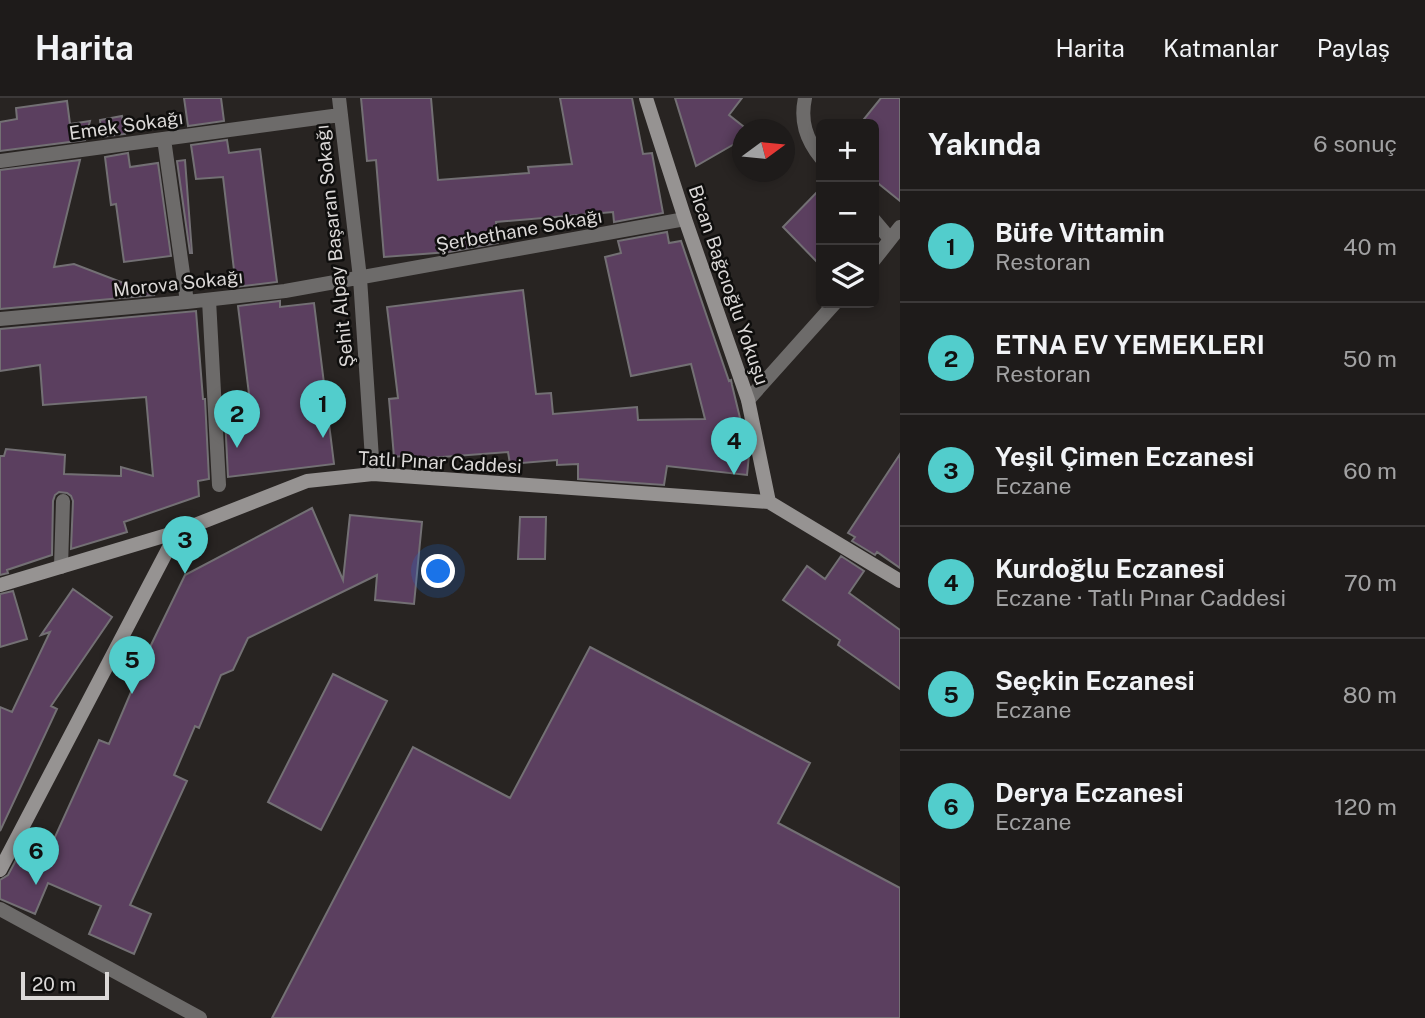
<!DOCTYPE html>
<html lang="tr">
<head>
<meta charset="utf-8">
<style>
	:root { --surface:#1e1b1a; --page:#2b2827; --text:#f1f3f6; --muted:#a1a1a2; --line:#3c3939; --accent:#52cdcc }
	body { margin:0; font-family:"Public Sans",sans-serif; background:var(--page); color:var(--text) }
	.controls { position:absolute; right:21px; top:21px; display:grid; overflow:hidden; border-radius:10px; box-shadow:0 4px 10px #0003 }
	.controls button { width:63px; height:63px; display:grid; place-items:center; padding:0; border:0; border-bottom:2px solid var(--line); background:var(--surface); color:var(--text); font:35px sans-serif }
	.compass { position:absolute; left:732px; top:21px; width:63px; height:63px; border-radius:50%; background:var(--surface); box-shadow:0 4px 10px #0003; rotate:75deg }
	.scale { position:absolute; left:21px; bottom:18px; width:88px; box-sizing:border-box; padding-left:7px; border:4px solid #dbd8d7; border-top:0; font-size:19px; line-height:24px; white-space:nowrap; color:#dbd8d7; -webkit-text-stroke:5px #0f0e0d; paint-order:stroke }
	.you { position:absolute; left:439px; top:474px; width:24px; height:24px; margin:-18px; border:5px solid #fff; border-radius:50%; background:#1a73e8; box-shadow:0 0 0 10px #1a73e833 }
	.badge { display:grid; place-items:center; width:46px; height:46px; border-radius:50%; background:var(--accent); color:#111; font-size:23px; font-weight:700 }
	.pin { position:absolute; translate:-50% -58px; filter:drop-shadow(0 2px 4px #0008) }
	.pin::after { content:''; position:absolute; top:37px; width:24px; height:21px; background:inherit; clip-path:polygon(0 0,100% 0,50% 100%) }
	.list { margin:0; padding:0; list-style:none }
	h2 { display:flex; justify-content:space-between; align-items:center; height:91px; margin:0; padding:0 28px; font-size:30px }
	h2 small { font-size:23px; font-weight:400; color:var(--muted) }
	.list li { display:grid; grid-template-columns:46px 1fr auto; gap:21px; align-items:center; box-sizing:border-box; height:112px; padding:0 28px; border-top:2px solid var(--line) }
	.list b { display:block; font-size:26px; white-space:nowrap }
	.list p { margin:0; font-size:23px; white-space:nowrap; color:var(--muted) }
	.list em { font-size:23px; font-style:normal; color:var(--muted) }
	.icon { flex:none; width:38px; height:38px; fill:none; stroke:currentColor; stroke-width:2; stroke-linecap:round; stroke-linejoin:round }
	.map { position:relative; flex:none; width:900px; height:920px; overflow:hidden }
	header { display:flex; align-items:center; gap:42px; box-sizing:border-box; height:98px; padding:0 35px; background:var(--surface); border-bottom:2px solid var(--line) }
	header strong { font-size:33px }
	nav { display:flex; gap:38px; margin-inline-start:auto; font-size:24px }
	main { display:flex }
	aside { flex:1; background:var(--surface) }
	.map>svg:first-child { display:block }
</style>
</head>
<body>
<header>
<strong>Harita</strong>
<nav><a>Harita</a><a>Katmanlar</a><a>Paylaş</a></nav>
</header>
<main>
<div class="map">
<svg width="900" height="920" viewBox="0 0 900 920">
	<rect width="100%" height="100%" fill="#282422"/>
	<path fill="#5b3f5f" stroke="#737074" stroke-width="2" d="M 184,0 L 221,0 L 224,23 L 188,28 Z
		M 361,0 L 431,0 L 438,82 L 529,75 L 528,69 L 572,66 L 560,0 L 632,0 L 643,56 L 652,55 L 663,115 L 614,124 L 613,114 L 496,124 L 498,145 L 449,154 L 384,159 L 376,62 L 367,63 Z
		M 675,0 L 742,0 L 729,17 L 748,32 L 743,32 L 743,41 L 696,68 Z
		M 881,0 L 900,0 L 900,103 L 874,82 L 874,26 L 860,26 Z
		M 67,3 L 70,26 L 90,23 L 85,42 L 0,53 L 0,24 L 17,21 L 16,10 Z
		M 122,18 L 125,36 L 102,39 L 100,22 Z
		M 227,42 L 229,55 L 260,51 L 277,184 L 236,189 L 223,79 L 196,81 L 191,47 Z
		M 128,55 L 130,69 L 158,65 L 171,158 L 124,164 L 116,106 L 111,107 L 105,59 Z
		M 80,62 L 54,169 L 74,166 L 155,197 L 0,211 L 0,72 Z
		M 185,62 L 192,155 L 190,155 L 177,63 Z
		M 821,90 L 821,168 L 783,129 Z
		M 667,134 L 669,145 L 681,143 L 729,283 L 731,282 L 732,287 L 749,357 L 747,377 L 667,368 L 664,387 L 578,381 L 578,366 L 557,367 L 557,362 L 510,366 L 508,354 L 402,362 L 413,357 L 394,359 L 389,301 L 398,300 L 387,209 L 523,192 L 536,296 L 551,295 L 553,316 L 637,309 L 638,322 L 705,321 L 691,266 L 631,278 L 605,159 L 621,155 L 618,143 Z
		M 280,203 L 280,209 L 314,205 L 334,366 L 228,379 L 224,299 L 249,296 L 238,208 Z
		M 196,213 L 203,301 L 205,301 L 209,381 L 198,383 L 199,398 L 124,424 L 127,434 L 71,451 L 73,403 L 71,398 L 67,395 L 59,394 L 55,397 L 53,403 L 52,457 L 7,472 L 8,475 L 0,477 L 0,358 L 4,358 L 6,351 L 65,357 L 64,376 L 121,378 L 121,369 L 153,378 L 146,299 L 43,307 L 40,267 L 0,273 L 0,231 Z
		M 900,356 L 900,470 L 877,454 L 875,457 L 852,443 L 855,439 L 848,435 Z
		M 312,410 L 343,482 L 350,417 L 422,424 L 414,506 L 375,502 L 377,477 L 248,540 L 233,572 L 221,577 L 199,630 L 195,628 L 174,677 L 187,683 L 130,807 L 151,816 L 134,856 L 89,836 L 101,808 L 48,785 L 35,816 L 0,801 L 0,782 L 8,777 L 22,751 L 45,761 L 99,642 L 109,646 L 151,547 L 185,477 Z
		M 520,419 L 546,419 L 545,461 L 518,461 Z
		M 841,458 L 864,473 L 849,495 L 900,532 L 900,591 L 838,547 L 840,542 L 783,502 L 807,468 L 825,481 Z
		M 73,491 L 112,519 L 51,608 L 57,611 L 0,733 L 0,609 L 12,614 L 50,534 L 41,537 Z
		M 13,493 L 27,541 L 0,549 L 0,496 Z
		M 590,549 L 810,665 L 778,725 L 900,790 L 900,920 L 272,920 L 413,649 L 510,700 Z
		M 333,576 L 387,603 L 321,732 L 268,704 Z"/>
	<g fill="none" stroke-linecap="round" stroke-linejoin="round">
		<path stroke="#6d6b6a" stroke-width="14" d="M 805,0 C 800,23 806,41 821,60
			M 874,122 L 890,141"/>
		<path stroke="#6d6b6a" stroke-width="14" d="M 339,0 L 360,180 L 373,376
			M 164,41 L 187,204
			M 0,63 L 340,17
			M 874,162 L 900,129
			M 209,202 L 219,387
			M 0,221 L 187,204 L 285,193 L 685,121
			M 748,302 L 835,205
			M 61,469 L 63,403
			M 0,811 L 200,920"/>
		<path stroke="#969392" stroke-width="14" d="M 646,0 L 685,121 L 748,302 L 769,404 L 900,483
			M 0,487 L 177,434 L 307,383 L 373,376 L 769,404
			M 0,772 L 177,434"/>
	</g>
	<g text-anchor="middle" stroke-width="5" stroke-linejoin="round" paint-order="stroke">
		<g font-size="19" fill="#dbd8d7" stroke="#0f0e0d">
			<text transform="translate(126 27) rotate(-8)" y="7">Emek Sokağı</text>
			<text transform="translate(519 132) rotate(-10)" y="7">Şerbethane Sokağı</text>
			<text transform="translate(334 148) rotate(-96)" y="7">Şehit Alpay Başaran Sokağı</text>
			<text transform="translate(178 185) rotate(-6)" y="7">Morova Sokağı</text>
			<text transform="translate(729 187) rotate(71)" y="7">Bican Bağcıoğlu Yokuşu</text>
			<text transform="translate(440 364) rotate(3)" y="7">Tatlı Pınar Caddesi</text>
		</g>
	</g>
</svg>
<div class="controls">
<button>+</button>
<button>−</button>
<button><svg class="icon" aria-label="layers" viewBox="0 0 24 24"><path d="M12 4l9 5-9 5-9-5zM3 14l9 5 9-5"/></svg></button>
</div>
<svg class="compass" viewBox="-18 -18 36 36"><path d="M0-13l5 13h-10z" fill="#e53935"/><path d="M0 13l5-13h-10z" fill="#a1a1a2"/></svg>
<div class="scale">20 m</div>
<div class="you"></div>
<div class="pin badge" style="left:323px;top:340px">1</div>
<div class="pin badge" style="left:237px;top:350px">2</div>
<div class="pin badge" style="left:185px;top:476px">3</div>
<div class="pin badge" style="left:734px;top:377px">4</div>
<div class="pin badge" style="left:132px;top:596px">5</div>
<div class="pin badge" style="left:36px;top:787px">6</div>
</div>
<aside>
<h2>Yakında<small>6 sonuç</small></h2>
<ul class="list">
<li><span class="badge">1</span><div><b>Büfe Vittamin</b><p>Restoran</p></div><em>40 m</em></li>
<li><span class="badge">2</span><div><b>ETNA EV YEMEKLERI</b><p>Restoran</p></div><em>50 m</em></li>
<li><span class="badge">3</span><div><b>Yeşil Çimen Eczanesi</b><p>Eczane</p></div><em>60 m</em></li>
<li><span class="badge">4</span><div><b>Kurdoğlu Eczanesi</b><p>Eczane · Tatlı Pınar Caddesi</p></div><em>70 m</em></li>
<li><span class="badge">5</span><div><b>Seçkin Eczanesi</b><p>Eczane</p></div><em>80 m</em></li>
<li><span class="badge">6</span><div><b>Derya Eczanesi</b><p>Eczane</p></div><em>120 m</em></li>
</ul>
</aside>
</main>
</body>
</html>
